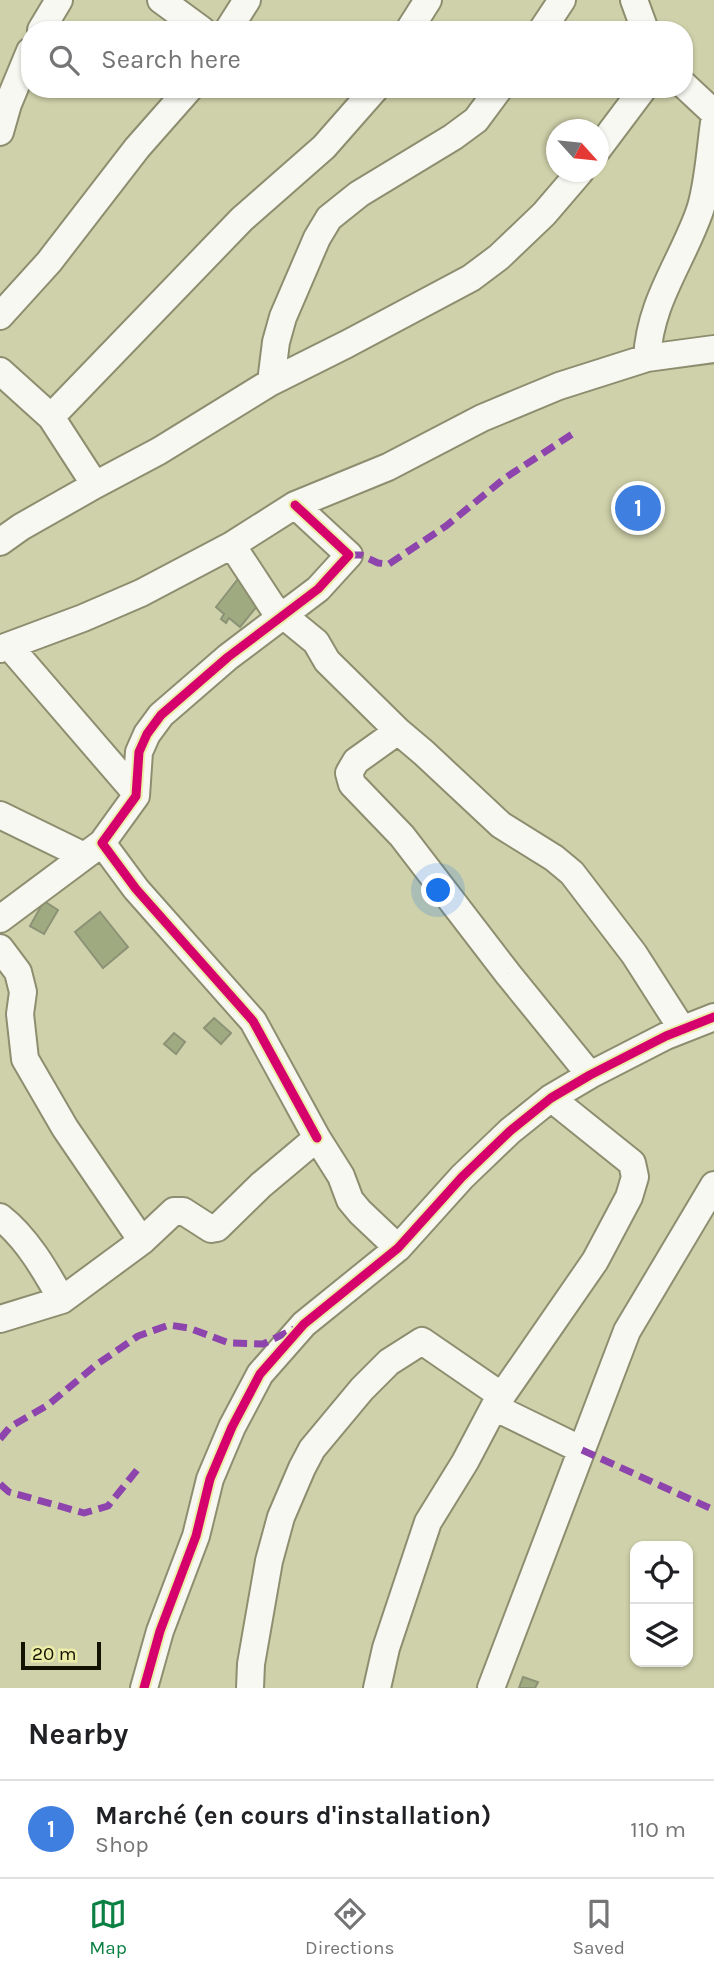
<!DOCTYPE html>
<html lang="en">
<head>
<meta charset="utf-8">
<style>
	:root { --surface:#fff; --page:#f6f6f6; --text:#202124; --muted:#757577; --line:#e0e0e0; --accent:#0b8043 }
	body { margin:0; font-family:Karla,sans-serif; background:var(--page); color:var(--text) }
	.controls { position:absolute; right:21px; bottom:21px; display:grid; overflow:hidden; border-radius:14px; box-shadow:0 2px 5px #0004 }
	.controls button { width:63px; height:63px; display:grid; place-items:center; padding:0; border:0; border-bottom:2px solid var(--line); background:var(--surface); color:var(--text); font:35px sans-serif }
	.compass { position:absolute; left:546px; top:119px; width:63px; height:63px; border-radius:50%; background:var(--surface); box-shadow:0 2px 5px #0004; rotate:117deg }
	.scale { position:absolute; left:21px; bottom:18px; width:80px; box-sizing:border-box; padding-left:7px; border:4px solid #121200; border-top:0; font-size:19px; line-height:24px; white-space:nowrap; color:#121200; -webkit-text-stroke:5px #ebeda8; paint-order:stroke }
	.you { position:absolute; left:439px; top:891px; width:24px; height:24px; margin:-18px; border:5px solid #fff; border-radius:50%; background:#1a73e8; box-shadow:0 0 0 10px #1a73e833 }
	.badge { display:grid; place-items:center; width:46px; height:46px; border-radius:50%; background:var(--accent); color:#fff; font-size:23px; font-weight:700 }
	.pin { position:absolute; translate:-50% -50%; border:4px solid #fff; box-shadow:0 2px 7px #0006 }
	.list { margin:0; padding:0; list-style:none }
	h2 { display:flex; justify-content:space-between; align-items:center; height:91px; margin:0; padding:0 28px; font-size:30px }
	h2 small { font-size:23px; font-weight:400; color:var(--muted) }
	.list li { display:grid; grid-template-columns:46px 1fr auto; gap:21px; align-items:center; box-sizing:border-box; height:98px; padding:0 28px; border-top:2px solid var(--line) }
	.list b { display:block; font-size:26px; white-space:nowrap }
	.list p { margin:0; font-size:23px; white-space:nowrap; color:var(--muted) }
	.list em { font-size:23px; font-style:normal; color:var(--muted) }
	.icon { flex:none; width:38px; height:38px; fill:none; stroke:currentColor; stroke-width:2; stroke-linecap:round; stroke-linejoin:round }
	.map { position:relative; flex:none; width:714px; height:1688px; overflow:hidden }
	.search { position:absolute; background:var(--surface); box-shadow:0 2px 5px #0004; left:21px; right:21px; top:21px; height:77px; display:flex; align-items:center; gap:18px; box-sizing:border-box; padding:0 24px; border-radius:28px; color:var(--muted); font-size:26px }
	.sheet { height:189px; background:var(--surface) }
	nav { display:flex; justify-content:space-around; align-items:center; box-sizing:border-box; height:98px; border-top:2px solid var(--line); background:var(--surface); font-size:19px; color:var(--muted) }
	nav a { display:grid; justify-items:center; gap:4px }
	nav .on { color:var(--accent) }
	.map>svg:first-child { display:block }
</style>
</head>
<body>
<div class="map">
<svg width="714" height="1688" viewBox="0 0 714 1688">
	<rect width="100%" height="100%" fill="#cfd1aa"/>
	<path fill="#9faa81" stroke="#8c9276" stroke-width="2" d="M 238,579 L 263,599 L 240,627 L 229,618 L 226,623 L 221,619 L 224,614 L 216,607 Z
		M 44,901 L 58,910 L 44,934 L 30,926 Z
		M 100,912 L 128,947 L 103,968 L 75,932 Z
		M 214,1018 L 231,1033 L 221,1044 L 204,1028 Z
		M 174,1033 L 185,1042 L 176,1054 L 164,1044 Z
		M 523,1677 L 538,1682 L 535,1688 L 519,1688 Z"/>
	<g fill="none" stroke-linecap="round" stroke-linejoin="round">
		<defs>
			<path id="street" d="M 161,0 L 202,30
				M 634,0 L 645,30
				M 41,30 L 59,0
				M 228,30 L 247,0
				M 409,30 L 428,0
				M 542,30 L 562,0
				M 684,85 L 714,113
				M 0,132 L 8,104 L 30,51
				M 598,149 L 643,89
				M 0,316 L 49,262 L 137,148 L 189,89
				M 647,358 C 650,302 680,265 699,213 C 708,189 710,150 714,123
				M 0,371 L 51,417
				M 271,382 L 276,342 L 283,317 L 317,238 L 329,218 L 359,194 L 453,137 L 476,120 L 499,89
				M 95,485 L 159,451 L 271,382 L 347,344 L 471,278 L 499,257 L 544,214 L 580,172
				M 295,505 L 349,555 L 318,589 L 228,657 L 161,715 L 147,734 L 139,752 L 136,796 L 102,843 L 136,889 L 253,1021 L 317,1138
				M 0,542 L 21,527 L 95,485 L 51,417 L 242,219 L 324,147 L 375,89
				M 232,545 L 272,606 L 316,642 L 327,661 L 398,731 L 424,753 L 501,825 L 554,858 L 572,873 L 634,954 L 682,1029
				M 10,647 L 135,792
				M 0,649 L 83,618 L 141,593 L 232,545 L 295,505 L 388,467 L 482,418 L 559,386 L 647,358 L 714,349
				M 398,731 L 356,761 L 349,773 L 352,784 L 402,836 L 508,974 L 590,1075
				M 0,815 L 84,856
				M 0,919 L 102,843
				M 0,948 L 18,972 L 23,992 L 20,1014 L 25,1059 L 65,1128 L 142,1241
				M 0,1217 C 27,1238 45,1270 62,1300
				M 0,1319 L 62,1300 L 142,1241 L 174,1211 L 183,1211 L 211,1229 L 217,1228 L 261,1185 L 317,1138 L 341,1176 L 350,1200 L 360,1212 L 398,1248
				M 494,1407 L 582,1450
				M 144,1688 L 160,1631 L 196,1536 L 210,1479 L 232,1427 L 260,1374 L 304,1324 L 398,1248 L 462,1177 L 510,1131 L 551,1098 L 590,1075 L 666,1036 L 714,1017
				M 250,1688 L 251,1664 L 269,1561 L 281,1517 L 302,1468 L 312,1449 L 362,1389 L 389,1362 L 422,1341 L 502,1396
				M 377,1688 L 386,1648 L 428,1522 L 465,1462 L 494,1407 L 595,1261 L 629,1197 L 635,1177 L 632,1163 L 551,1098
				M 491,1688 L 627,1331 L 714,1185"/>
		</defs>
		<use href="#street" stroke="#8d8e6f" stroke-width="30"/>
		<use href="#street" stroke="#f8f8f2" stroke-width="26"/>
		<path stroke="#8e44ad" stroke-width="7" stroke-dasharray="14 7" stroke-linecap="butt" d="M 349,555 L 361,555 L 378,563 L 389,564 L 446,526 L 505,478 L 577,431
			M 0,1439 L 10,1427 L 48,1405 L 96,1365 L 138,1336 L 169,1325 L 189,1328 L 229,1343 L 263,1344 L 294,1329
			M 582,1450 L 714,1510
			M 0,1484 L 9,1492 L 84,1513 L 108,1506 L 137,1470"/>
		<defs>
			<path id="cycleway" d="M 295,505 L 349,555 L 318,589 L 228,657 L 161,715 L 147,734 L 139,752 L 136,796 L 102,843 L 136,889 L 253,1021 L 317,1138
				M 144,1688 L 160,1631 L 196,1536 L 210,1479 L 232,1427 L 260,1374 L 304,1324 L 398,1248 L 462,1177 L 510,1131 L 551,1098 L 590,1075 L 666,1036 L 714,1017"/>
		</defs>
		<use href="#cycleway" stroke="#ebeda8" stroke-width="13"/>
		<use href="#cycleway" stroke="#d6006c" stroke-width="9"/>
	</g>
</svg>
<div class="controls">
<button><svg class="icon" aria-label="locate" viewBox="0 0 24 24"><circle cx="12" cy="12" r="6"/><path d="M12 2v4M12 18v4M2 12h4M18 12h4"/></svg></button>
<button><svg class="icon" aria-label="layers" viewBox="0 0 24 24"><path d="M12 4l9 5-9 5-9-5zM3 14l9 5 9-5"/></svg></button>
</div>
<svg class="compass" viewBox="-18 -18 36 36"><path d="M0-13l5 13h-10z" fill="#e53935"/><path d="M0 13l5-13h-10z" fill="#757577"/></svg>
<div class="scale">20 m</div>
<div class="you"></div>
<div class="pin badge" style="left:638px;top:508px;background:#3f7fe0">1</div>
<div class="search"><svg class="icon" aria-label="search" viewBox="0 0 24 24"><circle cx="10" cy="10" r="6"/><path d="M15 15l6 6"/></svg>Search here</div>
</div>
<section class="sheet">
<h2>Nearby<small></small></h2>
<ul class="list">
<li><span class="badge" style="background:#3f7fe0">1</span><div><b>Marché (en cours d'installation)</b><p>Shop</p></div><em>110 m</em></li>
</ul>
</section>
<nav>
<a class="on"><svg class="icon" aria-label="map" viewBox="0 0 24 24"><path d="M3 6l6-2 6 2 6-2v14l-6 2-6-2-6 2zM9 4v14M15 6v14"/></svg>Map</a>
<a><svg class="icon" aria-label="directions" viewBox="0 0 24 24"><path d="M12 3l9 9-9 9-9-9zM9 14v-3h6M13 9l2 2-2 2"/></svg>Directions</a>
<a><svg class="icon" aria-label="saved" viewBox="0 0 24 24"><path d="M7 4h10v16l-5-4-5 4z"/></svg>Saved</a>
</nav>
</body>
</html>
